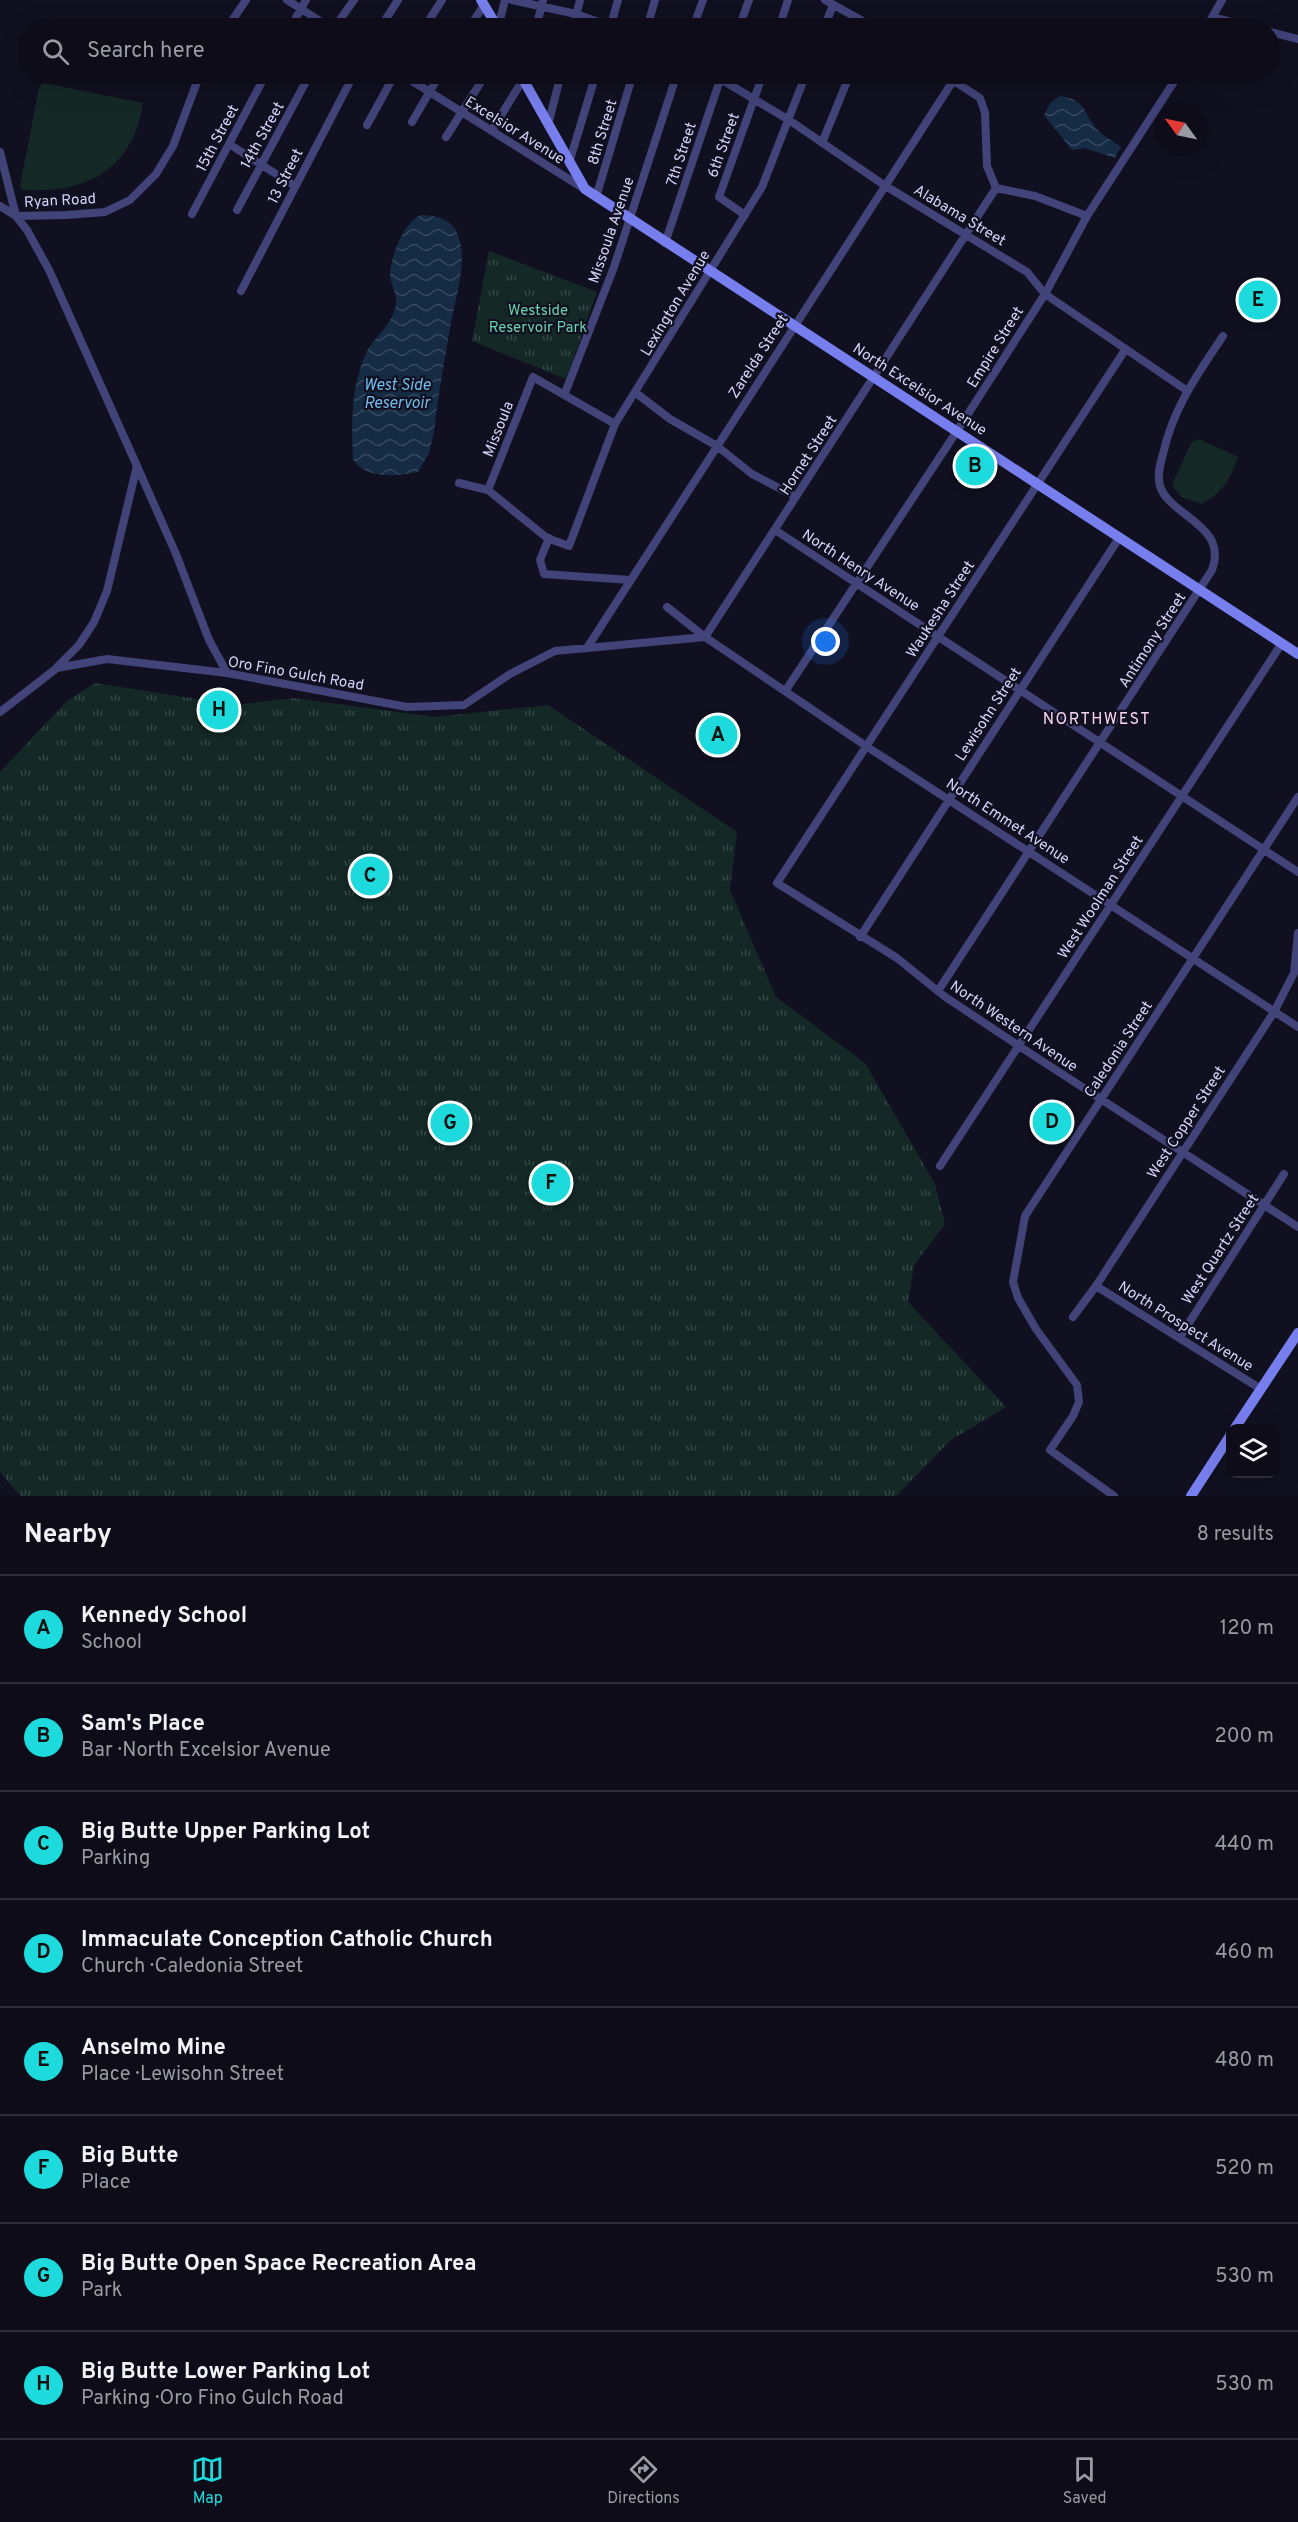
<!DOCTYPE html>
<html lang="en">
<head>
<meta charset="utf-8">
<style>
	:root { --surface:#0d0c18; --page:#1b1a25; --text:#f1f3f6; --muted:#9a9ba2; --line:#2d2c37; --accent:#1ddadc }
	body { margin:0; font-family:Overpass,sans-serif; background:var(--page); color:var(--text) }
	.controls { position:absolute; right:18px; bottom:18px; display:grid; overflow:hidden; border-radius:12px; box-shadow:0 6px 24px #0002 }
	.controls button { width:54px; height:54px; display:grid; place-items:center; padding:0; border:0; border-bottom:2px solid var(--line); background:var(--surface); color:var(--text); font:30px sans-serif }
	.compass { position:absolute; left:1154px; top:102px; width:54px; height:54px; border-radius:50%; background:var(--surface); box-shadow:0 6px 24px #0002; rotate:303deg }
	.you { position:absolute; left:826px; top:642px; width:21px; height:21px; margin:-15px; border:4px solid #fff; border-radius:50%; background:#1a73e8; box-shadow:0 0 0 9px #1a73e833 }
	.badge { display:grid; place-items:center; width:39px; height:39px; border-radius:50%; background:var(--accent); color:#111; font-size:20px; font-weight:700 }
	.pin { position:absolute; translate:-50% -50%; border:3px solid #fff; box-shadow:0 2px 6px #0006 }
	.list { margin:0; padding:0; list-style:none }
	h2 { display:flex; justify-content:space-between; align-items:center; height:78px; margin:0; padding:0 24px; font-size:26px }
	h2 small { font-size:20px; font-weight:400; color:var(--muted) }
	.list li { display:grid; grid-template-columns:39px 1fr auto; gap:18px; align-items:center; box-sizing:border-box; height:108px; padding:0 24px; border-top:2px solid var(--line) }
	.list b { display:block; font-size:22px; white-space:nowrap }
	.list p { margin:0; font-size:20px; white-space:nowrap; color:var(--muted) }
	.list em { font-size:20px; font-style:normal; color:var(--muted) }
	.icon { flex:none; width:33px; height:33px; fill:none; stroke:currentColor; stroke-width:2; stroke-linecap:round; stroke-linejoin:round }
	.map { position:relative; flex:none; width:1298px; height:1496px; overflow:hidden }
	.search { position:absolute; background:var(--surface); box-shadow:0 6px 24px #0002; left:18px; right:18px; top:18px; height:66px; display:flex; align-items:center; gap:15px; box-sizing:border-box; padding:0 21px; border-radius:33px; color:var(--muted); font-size:22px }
	.sheet { height:942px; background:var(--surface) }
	nav { display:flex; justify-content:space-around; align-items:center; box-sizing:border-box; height:84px; border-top:2px solid var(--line); background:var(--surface); font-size:16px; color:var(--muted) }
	nav a { display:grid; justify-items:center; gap:3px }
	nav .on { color:var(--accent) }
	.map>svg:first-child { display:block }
</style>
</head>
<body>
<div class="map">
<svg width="1298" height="1496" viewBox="0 0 1298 1496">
	<defs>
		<pattern id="grass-tufts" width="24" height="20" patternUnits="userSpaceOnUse" patternTransform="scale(1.5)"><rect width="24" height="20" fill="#142926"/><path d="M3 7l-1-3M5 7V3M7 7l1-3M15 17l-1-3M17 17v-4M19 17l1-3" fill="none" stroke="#354746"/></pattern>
		<pattern id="water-waves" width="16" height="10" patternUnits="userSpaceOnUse" patternTransform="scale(1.5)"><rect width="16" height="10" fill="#162b44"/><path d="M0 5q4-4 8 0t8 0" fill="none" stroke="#374960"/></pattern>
	</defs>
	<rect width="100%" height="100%" fill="#111020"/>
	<path fill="url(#grass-tufts)" d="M 489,251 L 597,292 L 566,379 L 472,341 Z
		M 95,683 L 235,705 L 293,698 L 435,717 L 548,705 L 737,832 L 730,890 L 776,997 L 865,1063 L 935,1184 L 945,1224 L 914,1265 L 908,1302 L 1006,1407 L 951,1440 L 896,1496 L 20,1496 L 0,1472 L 0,772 L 66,702 Z"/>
	<path fill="#142926" d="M 44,83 L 143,103 C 133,170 86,194 22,190 L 20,186 L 39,87 Z
		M 1199,439 L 1238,457 C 1230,480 1223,492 1202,504 L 1181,497 L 1172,485 L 1191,443 Z"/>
	<path fill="url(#water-waves)" d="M 1060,96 C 1087,100 1082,112 1097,129 C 1103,136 1113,141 1121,147 L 1115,158 L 1084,148 L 1072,150 L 1044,115 L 1051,102 Z
		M 421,215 C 435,215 453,219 458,235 C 468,262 456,295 451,322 C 445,359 438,395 434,432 L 429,453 L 418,472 C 396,476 368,480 353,460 C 351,424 351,384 367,351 C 376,335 392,325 396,305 C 398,294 390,284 390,274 C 391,256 404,222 421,215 Z"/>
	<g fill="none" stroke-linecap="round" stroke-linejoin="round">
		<path stroke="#414379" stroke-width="8" d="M 287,0 L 331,28
			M 512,0 L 576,14 L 616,28
			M 825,0 L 875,28
			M 1213,17 L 1255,28
			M 227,28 L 246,0
			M 290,28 L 306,0
			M 334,28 L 354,0
			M 380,28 L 398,0
			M 424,28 L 442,0
			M 469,28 L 484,5
			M 498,28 L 505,0
			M 536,28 L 543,0
			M 573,28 L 580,0
			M 610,28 L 618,0
			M 647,28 L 655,0
			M 693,28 L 703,0
			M 739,28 L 749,0
			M 779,28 L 788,0
			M 824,28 L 833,5
			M 1206,28 L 1222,0
			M 1270,32 L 1298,39
			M 401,74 L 583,188
			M 712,74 L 789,120 L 884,185 L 1027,272 L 1045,294 L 1186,390
			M 943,74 L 980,98 L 985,113 L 987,166 L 996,188 L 1035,196 L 1087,216
			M 412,122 L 440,74
			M 367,125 L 395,74
			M 548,125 L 561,74
			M 492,130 L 524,78
			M 446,137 L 486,74
			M 822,143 L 850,74
			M 229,144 L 295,186
			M 0,152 L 16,216 L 27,230 L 49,270 L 137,466 L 107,591 L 94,622 L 79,645 L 57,667
			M 569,163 L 596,74
			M 596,197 L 633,74
			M 0,206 L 16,216 L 66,215 L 105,212 L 130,200 L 156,174 L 173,146 L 200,74
			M 237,210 L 310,74
			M 192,214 L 266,74
			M 745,215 L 719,197 L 763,74
			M 665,243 L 722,74
			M 241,291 L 354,74
			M 1125,350 L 777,883 L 897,958 L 944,996 L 1019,1046 L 1298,1227
			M 565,393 L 614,267 L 677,74
			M 636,393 L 670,419 L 717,446 L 752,474 L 796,497
			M 137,466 L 176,554 L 209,640 L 227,673
			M 459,483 L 488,490 L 547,538 L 569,546 L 615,424 L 762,187 L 806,74
			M 488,490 L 533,377 L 615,424
			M 775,530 L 1298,872
			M 549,538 L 540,560 L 544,574 L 630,580
			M 667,607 L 705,637 L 866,746 L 1298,1027
			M 587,648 L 953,81
			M 786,690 L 957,431 L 1045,294 L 1087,216 L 1179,74
			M 0,712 L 57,668 L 107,659 L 227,673 L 407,707 L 464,705 L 510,674 L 555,651 L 705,637 L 996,188
			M 860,937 L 1119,538
			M 938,991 L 1212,570 C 1229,525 1169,516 1160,486 C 1157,475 1160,464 1163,454 C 1173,408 1197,375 1223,336
			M 940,1166 L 1282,643
			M 1096,1286 L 1261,1389
			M 1073,1317 L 1096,1286 L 1274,1012 L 1294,973 L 1298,933
			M 1180,1337 L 1284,1174
			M 1114,1496 L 1050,1450 L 1073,1416 L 1079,1402 L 1077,1385 L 1036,1329 L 1018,1298 L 1013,1282 L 1025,1216 L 1298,797"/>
		<path stroke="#777eed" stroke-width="10" d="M 481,0 L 498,28
			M 520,74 L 585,189 L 1298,654
			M 1235,1428 L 1298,1333
			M 1191,1496 L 1230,1436"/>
	</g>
	<g text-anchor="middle" stroke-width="4.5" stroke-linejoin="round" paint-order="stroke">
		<g font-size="15" fill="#d5d4f9" stroke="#111020">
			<text transform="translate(515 130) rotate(32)" y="5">Excelsior Avenue</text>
			<text transform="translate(602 132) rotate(-73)" y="5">8th Street</text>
			<text transform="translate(262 135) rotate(-61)" y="5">14th Street</text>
			<text transform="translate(217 138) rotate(-62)" y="5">15th Street</text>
			<text transform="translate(723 145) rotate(-70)" y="5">6th Street</text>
			<text transform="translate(681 154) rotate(-72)" y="5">7th Street</text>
			<text transform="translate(285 176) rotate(-63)" y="5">13 Street</text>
			<text transform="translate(60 200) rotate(-3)" y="5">Ryan Road</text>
			<text transform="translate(960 215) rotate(31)" y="5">Alabama Street</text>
			<text transform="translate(611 230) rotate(-71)" y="5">Missoula Avenue</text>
			<text transform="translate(675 303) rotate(-59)" y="5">Lexington Avenue</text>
			<text transform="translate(995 347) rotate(-58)" y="5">Empire Street</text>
			<text transform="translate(758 356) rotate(-57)" y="5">Zarelda Street</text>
			<text transform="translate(920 389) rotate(33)" y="5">North Excelsior Avenue</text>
			<text transform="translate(498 429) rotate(-68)" y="5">Missoula</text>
			<text transform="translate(808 455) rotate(-57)" y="5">Hornet Street</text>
			<text transform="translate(861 570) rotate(33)" y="5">North Henry Avenue</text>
			<text transform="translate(940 609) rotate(-57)" y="5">Waukesha Street</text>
			<text transform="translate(1152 640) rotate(-57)" y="5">Antimony Street</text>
			<text transform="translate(296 673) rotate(10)" y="5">Oro Fino Gulch Road</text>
			<text transform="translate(988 714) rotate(-57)" y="5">Lewisohn Street</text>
			<text transform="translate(1008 821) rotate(33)" y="5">North Emmet Avenue</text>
			<text transform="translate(1100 897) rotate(-57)" y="5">West Woolman Street</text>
			<text transform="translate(1014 1026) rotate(34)" y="5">North Western Avenue</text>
			<text transform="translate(1118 1049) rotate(-57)" y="5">Caledonia Street</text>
			<text transform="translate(1186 1122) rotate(-57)" y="5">West Copper Street</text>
			<text transform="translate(1220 1249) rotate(-57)" y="5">West Quartz Street</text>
			<text transform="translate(1186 1326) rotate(32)" y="5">North Prospect Avenue</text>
		</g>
		<g font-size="15" fill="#6ad0ad" stroke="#111020">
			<text x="538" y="315">Westside<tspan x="538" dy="17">Reservoir Park</tspan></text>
		</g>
		<g font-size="16" font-style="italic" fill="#6fbdec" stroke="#111020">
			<text x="397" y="390">West Side<tspan x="397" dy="18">Reservoir</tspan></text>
		</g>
		<g font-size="16" letter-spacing="1.5" fill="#fad6f0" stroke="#111020">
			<text x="1097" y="724">NORTHWEST</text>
		</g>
	</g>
</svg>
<div class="controls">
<button><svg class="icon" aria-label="layers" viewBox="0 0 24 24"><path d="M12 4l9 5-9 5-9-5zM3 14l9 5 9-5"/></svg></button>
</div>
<svg class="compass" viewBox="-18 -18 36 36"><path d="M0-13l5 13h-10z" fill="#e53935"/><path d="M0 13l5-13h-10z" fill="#9a9ba2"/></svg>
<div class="you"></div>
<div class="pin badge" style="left:718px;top:735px">A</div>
<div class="pin badge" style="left:975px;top:466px">B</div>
<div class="pin badge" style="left:370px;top:876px">C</div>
<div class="pin badge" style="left:1052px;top:1122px">D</div>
<div class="pin badge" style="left:1258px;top:300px">E</div>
<div class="pin badge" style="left:551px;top:1183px">F</div>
<div class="pin badge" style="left:450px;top:1123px">G</div>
<div class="pin badge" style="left:219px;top:710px">H</div>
<div class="search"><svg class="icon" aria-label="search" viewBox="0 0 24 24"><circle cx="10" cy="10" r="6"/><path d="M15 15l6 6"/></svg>Search here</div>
</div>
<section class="sheet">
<h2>Nearby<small>8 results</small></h2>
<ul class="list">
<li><span class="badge">A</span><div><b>Kennedy School</b><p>School</p></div><em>120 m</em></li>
<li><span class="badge">B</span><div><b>Sam's Place</b><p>Bar · North Excelsior Avenue</p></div><em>200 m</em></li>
<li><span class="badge">C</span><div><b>Big Butte Upper Parking Lot</b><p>Parking</p></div><em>440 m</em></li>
<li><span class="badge">D</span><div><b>Immaculate Conception Catholic Church</b><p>Church · Caledonia Street</p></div><em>460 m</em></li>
<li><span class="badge">E</span><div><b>Anselmo Mine</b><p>Place · Lewisohn Street</p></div><em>480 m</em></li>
<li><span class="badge">F</span><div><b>Big Butte</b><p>Place</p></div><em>520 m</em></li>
<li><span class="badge">G</span><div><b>Big Butte Open Space Recreation Area</b><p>Park</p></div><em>530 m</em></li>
<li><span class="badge">H</span><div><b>Big Butte Lower Parking Lot</b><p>Parking · Oro Fino Gulch Road</p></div><em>530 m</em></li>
</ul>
</section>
<nav>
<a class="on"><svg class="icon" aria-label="map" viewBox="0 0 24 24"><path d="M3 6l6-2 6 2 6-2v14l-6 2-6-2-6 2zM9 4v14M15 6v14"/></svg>Map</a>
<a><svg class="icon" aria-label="directions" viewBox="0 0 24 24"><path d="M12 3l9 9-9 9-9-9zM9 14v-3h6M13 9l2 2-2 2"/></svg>Directions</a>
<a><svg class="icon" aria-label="saved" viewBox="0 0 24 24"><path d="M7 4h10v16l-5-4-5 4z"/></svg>Saved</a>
</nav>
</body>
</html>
